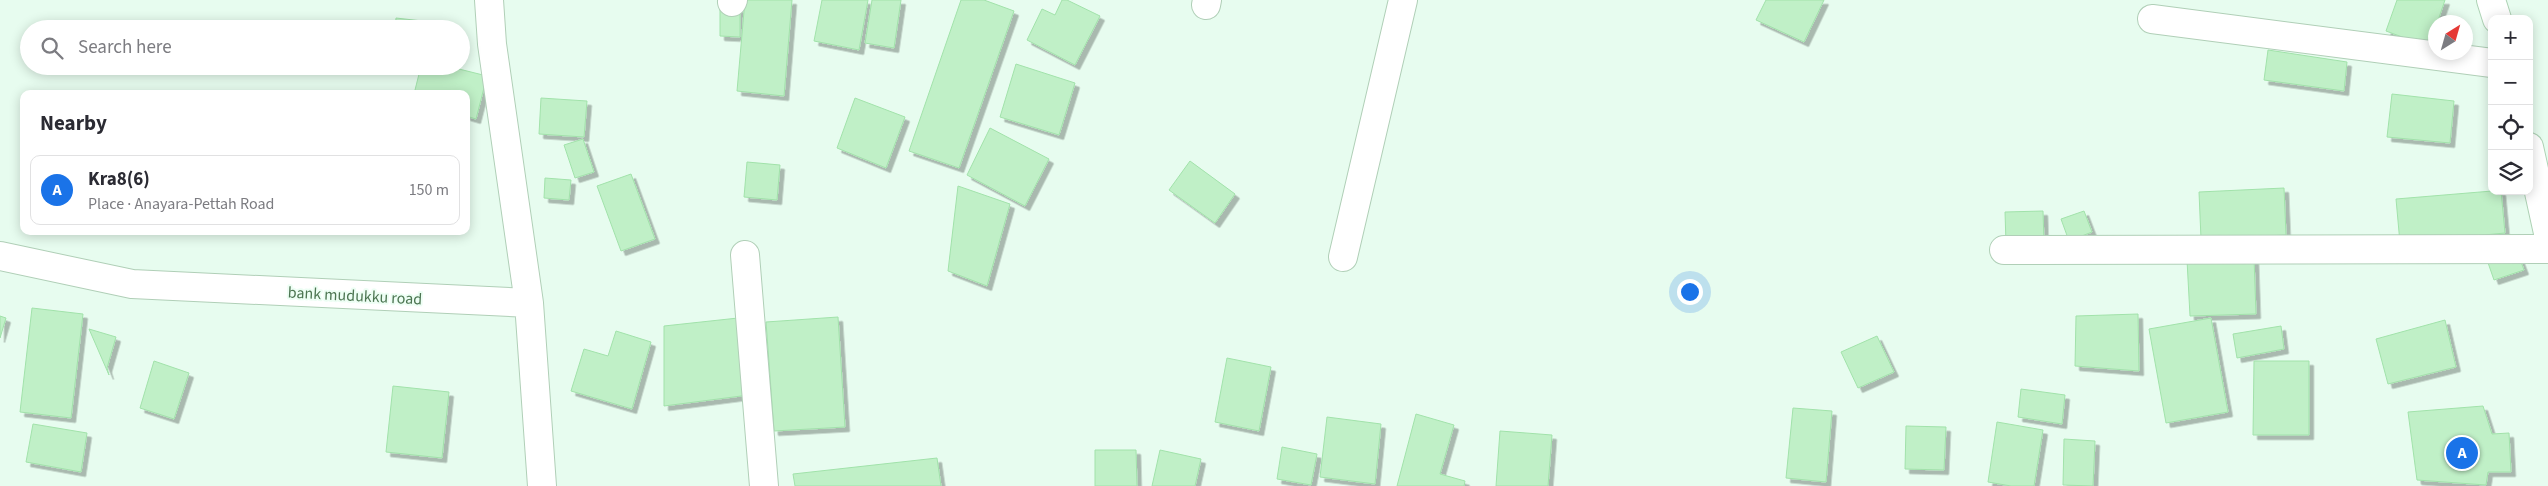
<!DOCTYPE html>
<html lang="en">
<head>
<meta charset="utf-8">
<style>
	:root { --surface:#fff; --page:#f7f7f7; --text:#2b2b33; --muted:#7c7c81; --line:#e1e1e2; --accent:#1a73e8 }
	body { margin:0; font-family:"Source Sans 3",sans-serif; background:var(--page); color:var(--text) }
	.controls { position:absolute; right:15px; top:15px; display:grid; overflow:hidden; border-radius:10px; box-shadow:0 2px 12px #0003 }
	.controls button { width:45px; height:45px; display:grid; place-items:center; padding:0; border:0; border-bottom:1px solid var(--line); background:var(--surface); color:var(--text); font:25px sans-serif }
	.compass { position:absolute; left:2428px; top:15px; width:45px; height:45px; border-radius:50%; background:var(--surface); box-shadow:0 2px 12px #0003; rotate:37deg }
	.you { position:absolute; left:1689px; top:291px; width:18px; height:18px; margin:-12px; border:4px solid #fff; border-radius:50%; background:#1a73e8; box-shadow:0 0 0 8px #1a73e833 }
	.badge { display:grid; place-items:center; width:32px; height:32px; border-radius:50%; background:var(--accent); color:#fff; font-size:16px; font-weight:700 }
	.pin { position:absolute; translate:-50% -50%; border:2px solid #fff; box-shadow:0 1px 5px #0006 }
	.list { margin:0; padding:0; list-style:none }
	h2 { display:flex; justify-content:space-between; align-items:center; height:65px; margin:0; padding:0 20px; font-size:21px }
	h2 small { font-size:16px; font-weight:400; color:var(--muted) }
	.list li { display:grid; grid-template-columns:32px 1fr auto; gap:15px; align-items:center; box-sizing:border-box; height:70px; margin:0 10px 10px; padding:0 10px; border:1px solid var(--line); border-radius:10px }
	.list b { display:block; font-size:19px; white-space:nowrap }
	.list p { margin:0; font-size:16px; white-space:nowrap; color:var(--muted) }
	.list em { font-size:16px; font-style:normal; color:var(--muted) }
	.icon { flex:none; width:28px; height:28px; fill:none; stroke:currentColor; stroke-width:2; stroke-linecap:round; stroke-linejoin:round }
	.map { position:relative; flex:none; width:2548px; height:486px; overflow:hidden }
	.search { position:absolute; background:var(--surface); box-shadow:0 2px 12px #0003; left:20px; top:20px; width:450px; height:55px; display:flex; align-items:center; gap:12px; box-sizing:border-box; padding:0 18px; border-radius:28px; color:var(--muted); font-size:19px }
	.panel { position:absolute; background:var(--surface); box-shadow:0 2px 12px #0003; left:20px; top:90px; width:450px; height:145px; border-radius:10px }
	.map>svg:first-child { display:block }
</style>
</head>
<body>
<div class="map">
<svg width="2548" height="486" viewBox="0 0 2548 486">
	<defs>
		<filter id="shadow"><feDropShadow dx="4.5" dy="4.5" stdDeviation="0" flood-color="#0004"/></filter>
	</defs>
	<rect width="100%" height="100%" fill="#e7fcef"/>
	<path fill="#c0f0c7" stroke="#a1e2aa" filter="url(#shadow)" d="M 745,0 L 792,0 L 784,96 L 737,91 Z
		M 822,0 L 868,0 L 859,50 L 814,41 Z
		M 872,0 L 901,0 L 894,48 L 865,43 Z
		M 961,0 L 984,0 L 1014,11 L 959,168 L 909,151 Z
		M 1062,0 L 1067,0 L 1100,16 L 1075,65 L 1027,40 L 1042,9 L 1055,15 Z
		M 1766,0 L 1824,0 L 1804,42 L 1756,20 Z
		M 2397,0 L 2445,0 L 2429,47 L 2386,31 Z
		M 720,8 L 740,8 L 740,37 L 720,36 Z
		M 396,18 L 449,24 L 448,29 L 395,29 Z
		M 2268,50 L 2347,62 L 2344,91 L 2264,80 Z
		M 1016,64 L 1075,83 L 1059,135 L 1000,117 Z
		M 421,66 L 447,66 L 487,76 L 476,119 L 466,116 L 466,94 L 414,94 Z
		M 2392,94 L 2454,101 L 2450,143 L 2387,137 Z
		M 541,98 L 587,101 L 584,137 L 539,134 Z
		M 855,98 L 905,117 L 886,168 L 837,148 Z
		M 990,128 L 1049,159 L 1025,206 L 967,175 Z
		M 583,139 L 594,172 L 575,178 L 564,145 Z
		M 1190,161 L 1235,194 L 1215,223 L 1169,190 Z
		M 747,162 L 780,165 L 777,200 L 744,197 Z
		M 631,174 L 655,239 L 621,251 L 597,186 Z
		M 545,178 L 571,180 L 569,200 L 544,198 Z
		M 958,186 L 1010,204 L 987,286 L 948,271 Z
		M 2284,188 L 2286,235 L 2201,239 L 2199,192 Z
		M 2492,191 L 2501,191 L 2505,233 L 2400,243 L 2396,199 Z
		M 2043,211 L 2044,243 L 2006,244 L 2005,212 Z
		M 2084,211 L 2092,232 L 2069,241 L 2061,219 Z
		M 2515,246 L 2524,270 L 2494,280 L 2486,257 Z
		M 2254,258 L 2256,314 L 2190,316 L 2187,260 Z
		M 32,308 L 83,314 L 71,418 L 20,412 Z
		M 2138,314 L 2139,371 L 2075,366 L 2076,316 Z
		M 0,316 L 6,318 L 0,338 Z
		M 838,317 L 845,427 L 774,431 L 766,322 Z
		M 738,318 L 749,395 L 664,406 L 664,326 Z
		M 2211,318 L 2228,412 L 2166,423 L 2149,329 Z
		M 2445,320 L 2456,367 L 2388,384 L 2376,339 Z
		M 2281,326 L 2284,349 L 2237,358 L 2233,334 Z
		M 89,329 L 116,337 L 107,368 L 109,375 Z
		M 616,331 L 651,342 L 632,409 L 571,391 L 584,349 L 608,356 Z
		M 1877,336 L 1894,372 L 1858,388 L 1841,352 Z
		M 1227,358 L 1271,367 L 1259,431 L 1215,422 Z
		M 154,361 L 189,373 L 174,419 L 140,408 Z
		M 2254,361 L 2309,361 L 2309,435 L 2253,435 Z
		M 393,386 L 449,392 L 442,458 L 386,452 Z
		M 2021,389 L 2065,395 L 2062,424 L 2018,417 Z
		M 2483,406 L 2492,434 L 2509,433 L 2511,472 L 2488,472 L 2486,485 L 2417,480 L 2408,412 Z
		M 1793,408 L 1832,411 L 1826,482 L 1786,478 Z
		M 1416,414 L 1454,425 L 1440,474 L 1465,481 L 1464,486 L 1397,486 Z
		M 1327,417 L 1381,424 L 1375,484 L 1320,477 Z
		M 1997,422 L 2043,430 L 2034,486 L 2011,486 L 1988,482 Z
		M 33,424 L 87,433 L 81,472 L 26,462 Z
		M 1906,426 L 1946,427 L 1944,470 L 1905,469 Z
		M 1500,431 L 1552,435 L 1548,486 L 1496,486 Z
		M 2064,439 L 2095,441 L 2093,486 L 2063,485 Z
		M 1282,447 L 1317,454 L 1311,485 L 1277,479 Z
		M 1095,450 L 1136,450 L 1137,486 L 1095,486 Z
		M 1160,450 L 1201,459 L 1195,486 L 1152,486 Z
		M 937,458 L 941,486 L 795,486 L 793,474 Z"/>
	<g fill="none" stroke-linecap="round" stroke-linejoin="round">
		<defs>
			<path id="street" d="M 489,0 L 492,44 L 529,303
				M 732,2 L 733,0
				M 1206,5 L 1207,0
				M 2152,19 L 2492,63
				M 2004,250 L 2548,249
				M 745,255 L 764,486
				M 0,256 L 132,284 L 529,303 L 542,486
				M 1343,257 L 1403,0"/>
			<path id="secondary" d="M 2491,0 L 2497,19
				M 2529,147 L 2548,233"/>
		</defs>
		<use href="#street" stroke="#b0cfb7" stroke-width="30"/>
		<use href="#secondary" stroke="#aed2b5" stroke-width="30"/>
		<use href="#street" stroke="#fff" stroke-width="28"/>
		<use href="#secondary" stroke="#fff" stroke-width="28"/>
	</g>
	<g text-anchor="middle" stroke-width="4" stroke-linejoin="round" paint-order="stroke">
		<g font-size="16" fill="#4c7551" stroke="#edfef4">
			<text transform="translate(355 295) rotate(3)" y="6">bank mudukku road</text>
		</g>
	</g>
</svg>
<div class="controls">
<button>+</button>
<button>−</button>
<button><svg class="icon" aria-label="locate" viewBox="0 0 24 24"><circle cx="12" cy="12" r="6"/><path d="M12 2v4M12 18v4M2 12h4M18 12h4"/></svg></button>
<button><svg class="icon" aria-label="layers" viewBox="0 0 24 24"><path d="M12 4l9 5-9 5-9-5zM3 14l9 5 9-5"/></svg></button>
</div>
<svg class="compass" viewBox="-18 -18 36 36"><path d="M0-13l5 13h-10z" fill="#e53935"/><path d="M0 13l5-13h-10z" fill="#7c7c81"/></svg>
<div class="you"></div>
<div class="pin badge" style="left:2462px;top:453px">A</div>
<div class="search"><svg class="icon" aria-label="search" viewBox="0 0 24 24"><circle cx="10" cy="10" r="6"/><path d="M15 15l6 6"/></svg>Search here</div>
<section class="panel">
<h2>Nearby<small></small></h2>
<ul class="list">
<li><span class="badge">A</span><div><b>Kra8(6)</b><p>Place · Anayara-Pettah Road</p></div><em>150 m</em></li>
</ul>
</section>
</div>
</body>
</html>
